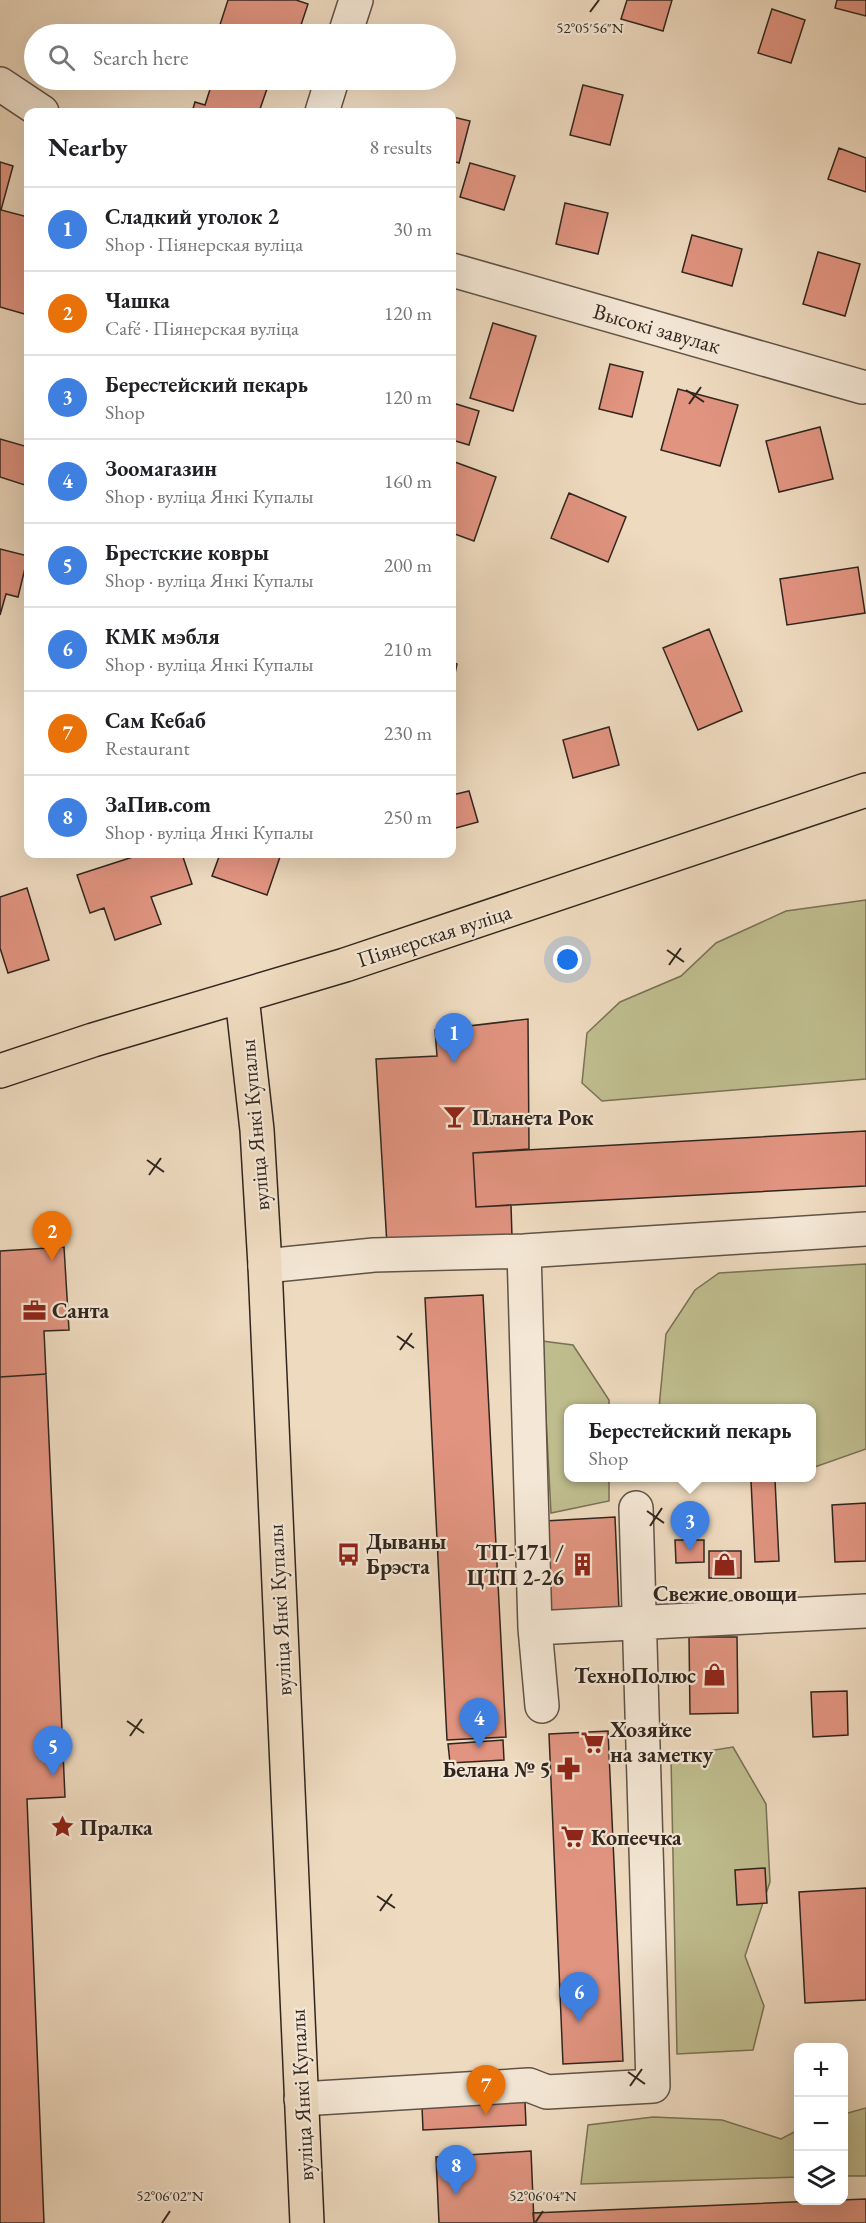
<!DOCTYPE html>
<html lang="en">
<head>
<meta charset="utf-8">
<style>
	:root { --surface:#fff; --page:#f6f6f6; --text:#202124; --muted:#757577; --line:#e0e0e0; --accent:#d93025 }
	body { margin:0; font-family:"EB Garamond",serif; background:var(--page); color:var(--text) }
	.controls { position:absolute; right:18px; bottom:18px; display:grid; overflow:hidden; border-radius:12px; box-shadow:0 6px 24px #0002 }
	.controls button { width:54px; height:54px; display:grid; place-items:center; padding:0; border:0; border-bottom:2px solid var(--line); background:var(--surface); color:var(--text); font:30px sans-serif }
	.you { position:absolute; left:568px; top:960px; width:21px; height:21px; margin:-15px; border:4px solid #fff; border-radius:50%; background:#1a73e8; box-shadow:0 0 0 9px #1a73e833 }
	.badge { display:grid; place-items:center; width:39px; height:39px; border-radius:50%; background:var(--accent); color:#fff; font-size:20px; font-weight:700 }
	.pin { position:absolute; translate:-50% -50px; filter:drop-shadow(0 2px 3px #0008) }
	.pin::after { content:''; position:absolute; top:32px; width:21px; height:18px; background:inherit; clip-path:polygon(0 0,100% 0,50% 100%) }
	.popup { position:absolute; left:564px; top:1404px; width:252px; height:78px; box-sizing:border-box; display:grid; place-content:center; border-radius:12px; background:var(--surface); filter:drop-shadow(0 2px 4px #0005); font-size:20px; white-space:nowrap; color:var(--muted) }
	.popup b { font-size:22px; color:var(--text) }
	.popup::after { content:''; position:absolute; left:50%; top:100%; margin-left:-12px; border:12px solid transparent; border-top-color:var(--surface) }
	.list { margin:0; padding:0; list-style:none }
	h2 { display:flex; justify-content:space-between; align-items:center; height:78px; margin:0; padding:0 24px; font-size:26px }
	h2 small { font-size:20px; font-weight:400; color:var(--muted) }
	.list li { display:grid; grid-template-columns:39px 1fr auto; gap:18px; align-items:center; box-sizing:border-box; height:84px; padding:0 24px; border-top:2px solid var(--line) }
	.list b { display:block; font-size:22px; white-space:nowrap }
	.list p { margin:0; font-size:20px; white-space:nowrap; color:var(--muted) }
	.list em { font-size:20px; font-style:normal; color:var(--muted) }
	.icon { flex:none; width:33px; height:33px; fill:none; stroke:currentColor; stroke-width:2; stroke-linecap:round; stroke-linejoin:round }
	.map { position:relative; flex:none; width:866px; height:2223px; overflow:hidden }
	.search { position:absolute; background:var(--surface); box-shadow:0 6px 24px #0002; left:24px; top:24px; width:432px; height:66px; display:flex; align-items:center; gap:15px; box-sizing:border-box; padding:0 21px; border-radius:33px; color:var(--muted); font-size:22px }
	.panel { position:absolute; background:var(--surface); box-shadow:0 6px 24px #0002; left:24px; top:108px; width:432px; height:750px; border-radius:12px }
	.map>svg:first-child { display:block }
</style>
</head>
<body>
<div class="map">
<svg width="866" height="2223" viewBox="0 0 866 2223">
	<rect width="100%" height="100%" fill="#eedabf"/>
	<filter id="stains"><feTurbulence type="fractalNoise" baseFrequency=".00333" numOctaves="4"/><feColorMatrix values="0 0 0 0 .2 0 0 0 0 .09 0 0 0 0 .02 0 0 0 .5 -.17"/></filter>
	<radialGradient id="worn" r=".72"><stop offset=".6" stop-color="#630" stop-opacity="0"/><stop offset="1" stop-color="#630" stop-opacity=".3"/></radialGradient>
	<path fill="#bfbd8e" stroke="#787256" stroke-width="1.5" d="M 866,900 L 866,1079 L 602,1101 L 582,1083 L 587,1033 L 620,1002 L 681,976 L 716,943 L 786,911 Z
		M 866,1264 L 866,1449 L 812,1468 L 812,1408 L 659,1408 L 666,1334 L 695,1290 L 719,1273 Z
		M 542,1341 L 573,1345 L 609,1400 L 609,1408 L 568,1408 L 568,1478 L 609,1478 L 609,1501 L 551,1513 Z
		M 733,1747 L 766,1804 L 770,1882 L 745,1956 L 764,2006 L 753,2050 L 677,2054 L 671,1757 Z
		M 866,2108 L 866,2176 L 844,2176 L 844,2114 Z
		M 653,2117 L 722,2120 L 781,2139 L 798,2130 L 798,2177 L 581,2184 L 588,2125 Z"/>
	<path fill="#e19480" stroke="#31261f" stroke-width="1.5" d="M 228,0 L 296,0 L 308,4 L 298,34 L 217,34 Z
		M 627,0 L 672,0 L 663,31 L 621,19 Z
		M 837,0 L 866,0 L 866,16 L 835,8 Z
		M 772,9 L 805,20 L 791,63 L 758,53 Z
		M 213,80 L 270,80 L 259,112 L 192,112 L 195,102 L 205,105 Z
		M 583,85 L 623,95 L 610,145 L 570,135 Z
		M 453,117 L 470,121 L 459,163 L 452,161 Z
		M 839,148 L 866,158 L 866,192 L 828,179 Z
		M 0,162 L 13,166 L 1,210 L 28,217 L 28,315 L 0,307 Z
		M 470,163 L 515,176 L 504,210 L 460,197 Z
		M 565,203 L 608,213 L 598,254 L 556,244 Z
		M 692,235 L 742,249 L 732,286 L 682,272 Z
		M 818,252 L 860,264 L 845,316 L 803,304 Z
		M 493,323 L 536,336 L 513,411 L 470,398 Z
		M 610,364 L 643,372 L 632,417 L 599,409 Z
		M 678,389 L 738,405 L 720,466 L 661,450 Z
		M 453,403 L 479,411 L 469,445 L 452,440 Z
		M 820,427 L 833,479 L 779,492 L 766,441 Z
		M 0,439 L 28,447 L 28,486 L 0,477 Z
		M 452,461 L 496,477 L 474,541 L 452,533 Z
		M 569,493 L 626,517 L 608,562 L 551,538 Z
		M 0,549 L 28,556 L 18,597 L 6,594 L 0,615 Z
		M 858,567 L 865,613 L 787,625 L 780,579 Z
		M 709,629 L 742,711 L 698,730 L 663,648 Z
		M 452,662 L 457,664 L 452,688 Z
		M 609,727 L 619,765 L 573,778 L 563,740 Z
		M 469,791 L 478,822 L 452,829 L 452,795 Z
		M 142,854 L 182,854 L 192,884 L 151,897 L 161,924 L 115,940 L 104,908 L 90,913 L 77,875 Z
		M 220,854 L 281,854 L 267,895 L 212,876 Z
		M 27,888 L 49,960 L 8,973 L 0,948 L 0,897 Z
		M 528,1019 L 529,1149 L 473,1153 L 476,1207 L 511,1205 L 512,1237 L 387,1245 L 376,1059 L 437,1056 L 435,1030 Z
		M 866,1131 L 866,1186 L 476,1207 L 473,1153 Z
		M 64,1247 L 69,1330 L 44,1331 L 46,1374 L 0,1377 L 0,1251 Z
		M 483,1295 L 506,1737 L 447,1740 L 425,1298 Z
		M 46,1374 L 65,1797 L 27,1799 L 44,2223 L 0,2223 L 0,1377 Z
		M 775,1480 L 779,1561 L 755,1562 L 751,1481 Z
		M 866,1503 L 866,1561 L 835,1562 L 832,1505 Z
		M 615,1517 L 619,1610 L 549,1613 L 545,1521 Z
		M 675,1540 L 704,1540 L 704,1562 L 676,1563 Z
		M 709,1551 L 741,1551 L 741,1578 L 709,1578 Z
		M 689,1637 L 737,1637 L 738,1713 L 690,1714 Z
		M 847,1691 L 848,1735 L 813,1737 L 811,1692 Z
		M 608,1731 L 623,2061 L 563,2064 L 549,1734 Z
		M 503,1740 L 504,1760 L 450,1763 L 448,1744 Z
		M 765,1868 L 767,1903 L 737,1905 L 735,1870 Z
		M 866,1888 L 866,2000 L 805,2003 L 799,1892 Z
		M 525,2102 L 526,2125 L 423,2130 L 422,2107 Z
		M 531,2151 L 534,2223 L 439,2223 L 436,2157 Z
		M 866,2199 L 866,2223 L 534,2223 L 533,2213 Z"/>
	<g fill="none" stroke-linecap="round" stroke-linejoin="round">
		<defs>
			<path id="minor" d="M 345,34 L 356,0
				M 0,84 L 42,112
				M 322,112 L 332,80
				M 452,270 L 862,387
				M 524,1251 L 535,1628 L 542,1706
				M 265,1266 L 374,1255 L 524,1251 L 866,1229
				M 535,1628 L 866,1611
				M 301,2099 L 529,2085 L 547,2092 L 653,2086 L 636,1508"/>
			<path id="major" d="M 242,997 L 257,1130 L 265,1266 L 307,2223
				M 0,1071 L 93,1040 L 345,965 L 866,790"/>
		</defs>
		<use href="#minor" stroke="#605347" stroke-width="36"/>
		<use href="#major" stroke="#31261f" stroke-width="36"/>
		<use href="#minor" stroke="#f4e7d5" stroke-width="33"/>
		<use href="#major" stroke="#eedabf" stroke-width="33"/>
	</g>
	<path fill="none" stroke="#31261f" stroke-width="2" d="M 590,12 L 599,0M 686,390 L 704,402M 689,404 L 701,387M 667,950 L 684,962M 669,965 L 681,948M 147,1160 L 164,1172M 149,1175 L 161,1158M 397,1336 L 414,1348M 400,1350 L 412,1333M 647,1511 L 664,1523M 650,1526 L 662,1508M 127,1721 L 144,1733M 130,1736 L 142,1719M 377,1896 L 395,1908M 380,1911 L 392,1894M 628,2072 L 645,2084M 630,2086 L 642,2069M 162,2223 L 170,2211M 535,2223 L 543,2211"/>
	<defs>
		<symbol id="bar-bare" viewBox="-9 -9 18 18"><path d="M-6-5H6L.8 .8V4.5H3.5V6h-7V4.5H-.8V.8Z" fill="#8f2418" stroke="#f4e7d5" stroke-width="2.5" paint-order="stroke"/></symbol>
		<symbol id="office-bare" viewBox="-9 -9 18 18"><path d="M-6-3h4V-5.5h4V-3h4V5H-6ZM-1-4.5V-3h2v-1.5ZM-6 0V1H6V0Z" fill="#8f2418" stroke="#f4e7d5" stroke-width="2.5" paint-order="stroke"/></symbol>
		<symbol id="bus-bare" viewBox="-9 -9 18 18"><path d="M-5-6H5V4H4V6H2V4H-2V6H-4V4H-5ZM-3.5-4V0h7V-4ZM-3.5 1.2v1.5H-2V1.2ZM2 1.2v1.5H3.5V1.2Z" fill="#8f2418" stroke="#f4e7d5" stroke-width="2.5" paint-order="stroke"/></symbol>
		<symbol id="shop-bare" viewBox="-9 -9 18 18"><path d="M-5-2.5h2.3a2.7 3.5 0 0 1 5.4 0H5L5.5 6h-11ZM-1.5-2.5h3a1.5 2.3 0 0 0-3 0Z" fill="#8f2418" stroke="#f4e7d5" stroke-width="2.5" paint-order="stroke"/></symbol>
		<symbol id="building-bare" viewBox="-9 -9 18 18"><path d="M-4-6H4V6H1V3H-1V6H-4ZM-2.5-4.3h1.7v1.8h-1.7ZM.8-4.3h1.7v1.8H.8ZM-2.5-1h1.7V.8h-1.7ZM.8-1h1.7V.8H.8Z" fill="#8f2418" stroke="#f4e7d5" stroke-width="2.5" paint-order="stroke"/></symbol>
		<symbol id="supermarket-bare" viewBox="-9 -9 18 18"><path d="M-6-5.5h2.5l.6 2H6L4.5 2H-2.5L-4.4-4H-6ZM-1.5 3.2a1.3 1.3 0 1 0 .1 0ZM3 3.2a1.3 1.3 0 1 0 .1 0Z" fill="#8f2418" stroke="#f4e7d5" stroke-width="2.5" paint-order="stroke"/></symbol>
		<symbol id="pharmacy-bare" viewBox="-9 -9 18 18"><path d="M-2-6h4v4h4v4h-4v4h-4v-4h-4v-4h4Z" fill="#8f2418" stroke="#f4e7d5" stroke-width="2.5" paint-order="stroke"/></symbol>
		<symbol id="sight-bare" viewBox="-9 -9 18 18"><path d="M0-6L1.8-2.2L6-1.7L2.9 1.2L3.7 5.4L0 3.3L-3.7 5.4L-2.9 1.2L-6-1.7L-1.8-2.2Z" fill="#8f2418" stroke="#f4e7d5" stroke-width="2.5" paint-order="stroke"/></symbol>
	</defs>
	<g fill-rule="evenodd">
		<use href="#bar-bare" x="438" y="1100" width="33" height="33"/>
		<use href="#office-bare" x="18" y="1294" width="33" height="33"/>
		<use href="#bus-bare" x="332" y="1538" width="33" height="33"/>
		<use href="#shop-bare" x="708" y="1548" width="33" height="33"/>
		<use href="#building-bare" x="566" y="1548" width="33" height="33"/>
		<use href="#shop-bare" x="698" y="1658" width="33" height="33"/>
		<use href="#supermarket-bare" x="576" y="1726" width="33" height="33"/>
		<use href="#pharmacy-bare" x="552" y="1752" width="33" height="33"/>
		<use href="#sight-bare" x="46" y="1810" width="33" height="33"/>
		<use href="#supermarket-bare" x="556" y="1820" width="33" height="33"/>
	</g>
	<g text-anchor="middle" stroke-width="4.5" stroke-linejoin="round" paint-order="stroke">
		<g font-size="22" fill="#31261f" stroke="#f4e7d5">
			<text transform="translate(657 328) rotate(16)" y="8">Высокі завулак</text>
			<text transform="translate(434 935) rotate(-18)" y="8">Піянерская вуліца</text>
			<text transform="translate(254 1125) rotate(-95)" y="8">вуліца Янкі Купалы</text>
			<text transform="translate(279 1610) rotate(-93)" y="8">вуліца Янкі Купалы</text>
			<text transform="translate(301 2095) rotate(-93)" y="8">вуліца Янкі Купалы</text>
		</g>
		<g font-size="22" font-weight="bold" fill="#31261f" stroke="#f4e7d5" text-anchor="start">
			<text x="472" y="1125">Планета Рок</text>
			<text x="52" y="1318">Санта</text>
			<text x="366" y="1549">Дываны<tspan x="366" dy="25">Брэста</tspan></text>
			<text x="564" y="1560" text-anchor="end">ТП-171 /<tspan x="564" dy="25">ЦТП 2-26</tspan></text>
			<text x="725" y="1601" text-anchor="middle">Свежие овощи</text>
			<text x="696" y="1683" text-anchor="end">ТехноПолюс</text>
			<text x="610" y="1737">Хозяйке<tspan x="610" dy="25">на заметку</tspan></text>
			<text x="551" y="1777" text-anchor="end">Белана № 5</text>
			<text x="80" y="1835">Пралка</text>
			<text x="591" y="1845">Копеечка</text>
		</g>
	</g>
	<g font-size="15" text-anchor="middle" fill="#31261f" stroke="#f4e7d5" stroke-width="4.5" stroke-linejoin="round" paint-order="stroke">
		<text x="590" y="33">52°05'56"N</text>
		<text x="170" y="2201">52°06'02"N</text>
		<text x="543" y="2201">52°06'04"N</text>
	</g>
	<rect width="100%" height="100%" filter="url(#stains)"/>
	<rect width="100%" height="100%" fill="url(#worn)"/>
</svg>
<div class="controls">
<button>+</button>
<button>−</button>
<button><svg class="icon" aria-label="layers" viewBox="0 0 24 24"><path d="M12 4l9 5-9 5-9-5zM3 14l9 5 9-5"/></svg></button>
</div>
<div class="you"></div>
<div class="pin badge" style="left:454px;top:1063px;background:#3f7fe0">1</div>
<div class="pin badge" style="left:52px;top:1261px;background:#e8710a">2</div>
<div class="pin badge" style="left:690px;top:1551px;background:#3f7fe0">3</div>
<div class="popup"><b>Берестейский пекарь</b>Shop</div>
<div class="pin badge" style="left:479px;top:1748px;background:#3f7fe0">4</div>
<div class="pin badge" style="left:53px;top:1776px;background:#3f7fe0">5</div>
<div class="pin badge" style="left:579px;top:2022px;background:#3f7fe0">6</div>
<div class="pin badge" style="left:486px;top:2115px;background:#e8710a">7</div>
<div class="pin badge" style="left:456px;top:2195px;background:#3f7fe0">8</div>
<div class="search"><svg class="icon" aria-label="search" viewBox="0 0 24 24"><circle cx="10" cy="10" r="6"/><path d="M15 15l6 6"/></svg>Search here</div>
<section class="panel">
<h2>Nearby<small>8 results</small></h2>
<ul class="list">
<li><span class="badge" style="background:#3f7fe0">1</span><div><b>Сладкий уголок 2</b><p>Shop · Піянерская вуліца</p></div><em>30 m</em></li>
<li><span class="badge" style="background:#e8710a">2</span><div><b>Чашка</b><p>Café · Піянерская вуліца</p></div><em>120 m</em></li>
<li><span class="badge" style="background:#3f7fe0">3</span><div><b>Берестейский пекарь</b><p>Shop</p></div><em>120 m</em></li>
<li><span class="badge" style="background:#3f7fe0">4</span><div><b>Зоомагазин</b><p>Shop · вуліца Янкі Купалы</p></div><em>160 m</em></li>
<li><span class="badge" style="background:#3f7fe0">5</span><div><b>Брестские ковры</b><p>Shop · вуліца Янкі Купалы</p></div><em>200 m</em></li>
<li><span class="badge" style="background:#3f7fe0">6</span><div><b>КМК мэбля</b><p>Shop · вуліца Янкі Купалы</p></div><em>210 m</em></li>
<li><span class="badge" style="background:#e8710a">7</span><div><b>Сам Кебаб</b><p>Restaurant</p></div><em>230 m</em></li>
<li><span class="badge" style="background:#3f7fe0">8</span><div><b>ЗаПив.com</b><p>Shop · вуліца Янкі Купалы</p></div><em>250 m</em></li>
</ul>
</section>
</div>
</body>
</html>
